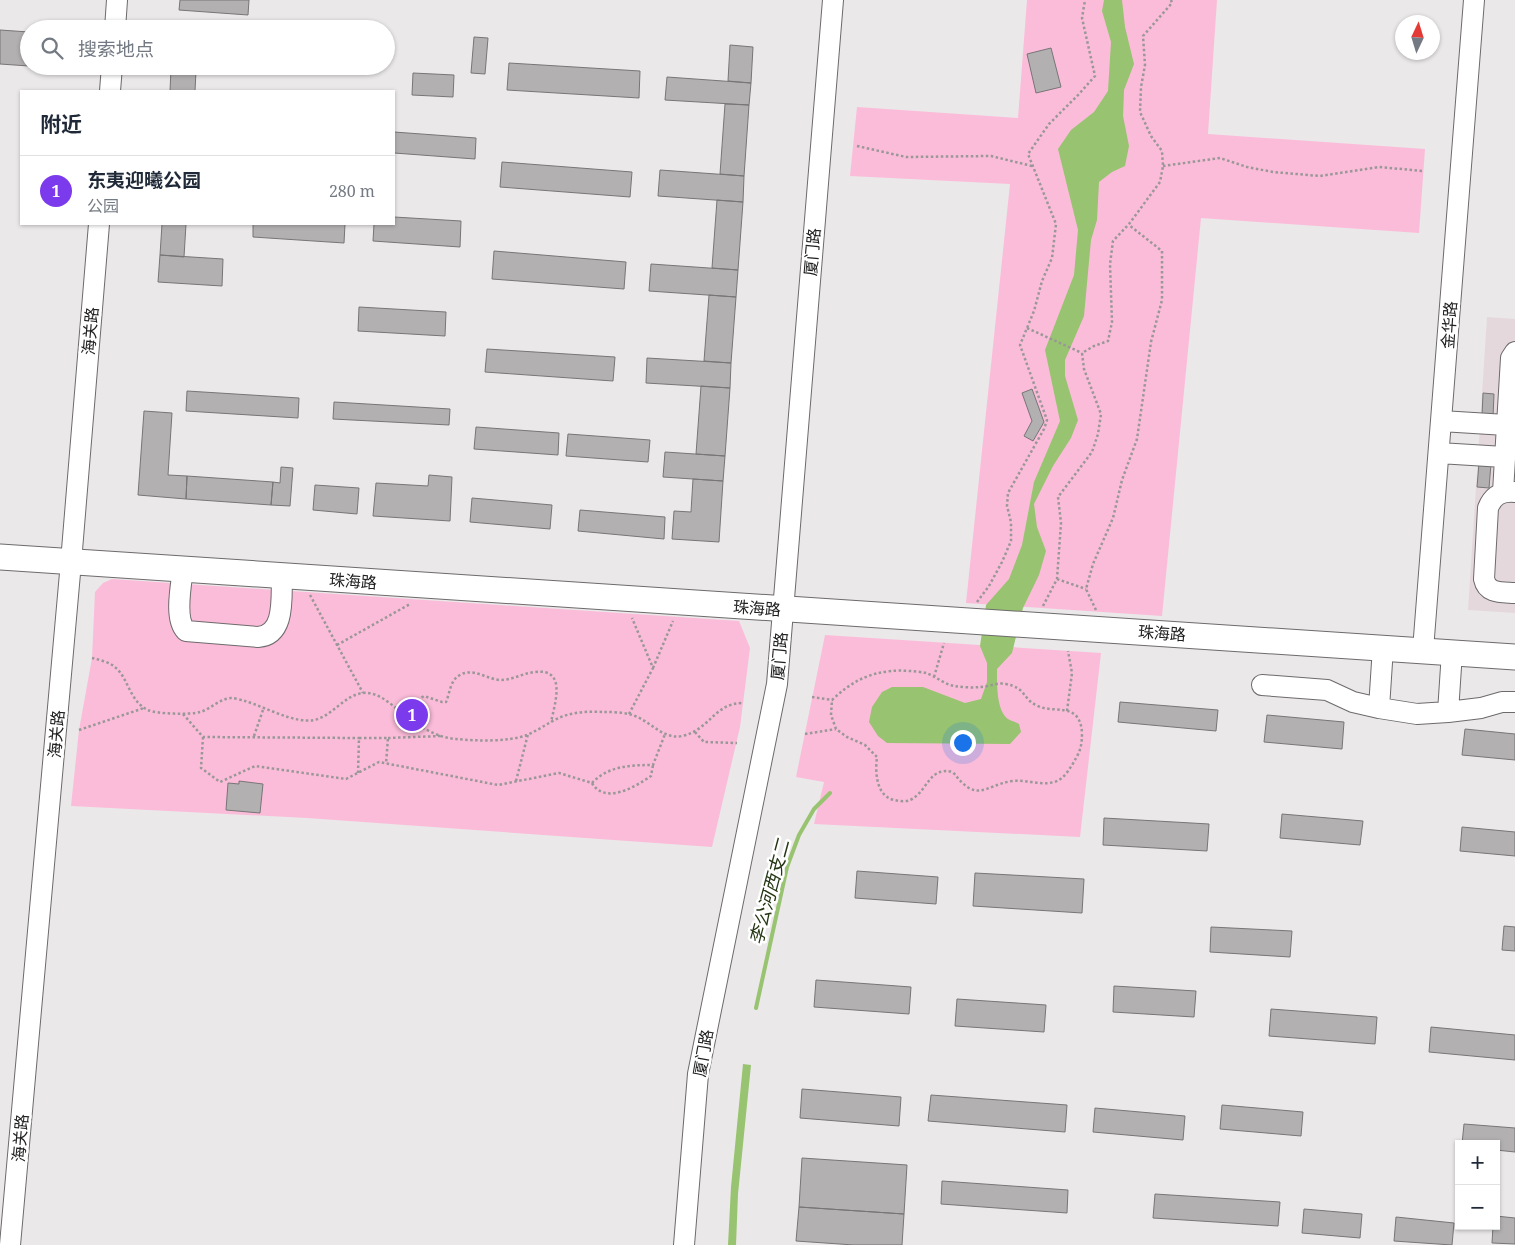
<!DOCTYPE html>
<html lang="zh">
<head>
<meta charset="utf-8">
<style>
	:root { --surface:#fff; --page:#f2f2f3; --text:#1f2937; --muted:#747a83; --line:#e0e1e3; --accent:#7c3aed }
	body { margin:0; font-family:"Noto Serif","Noto Sans SC",serif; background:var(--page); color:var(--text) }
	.controls { position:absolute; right:15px; bottom:15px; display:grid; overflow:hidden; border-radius:0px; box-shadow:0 1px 4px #0004 }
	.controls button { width:45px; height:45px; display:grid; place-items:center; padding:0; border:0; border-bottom:1px solid var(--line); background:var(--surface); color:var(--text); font:25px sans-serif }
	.compass { position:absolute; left:1395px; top:15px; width:45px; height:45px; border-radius:50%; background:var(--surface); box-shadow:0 1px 4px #0004; rotate:4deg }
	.you { position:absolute; left:962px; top:742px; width:18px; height:18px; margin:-12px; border:4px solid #fff; border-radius:50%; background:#1a73e8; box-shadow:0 0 0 8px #1a73e833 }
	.badge { display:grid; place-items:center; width:32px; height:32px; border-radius:50%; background:var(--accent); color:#fff; font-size:16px; font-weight:700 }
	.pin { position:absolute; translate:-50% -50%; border:2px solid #fff; box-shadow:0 1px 5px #0006 }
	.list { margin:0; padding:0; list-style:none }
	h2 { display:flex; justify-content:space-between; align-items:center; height:65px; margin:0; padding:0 20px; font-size:21px }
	h2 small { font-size:16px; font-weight:400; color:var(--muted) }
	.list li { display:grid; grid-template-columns:32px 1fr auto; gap:15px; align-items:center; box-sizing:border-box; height:70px; padding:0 20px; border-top:1px solid var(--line) }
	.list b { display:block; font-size:19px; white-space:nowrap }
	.list p { margin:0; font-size:16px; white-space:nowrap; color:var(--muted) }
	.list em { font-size:16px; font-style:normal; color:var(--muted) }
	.icon { flex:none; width:28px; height:28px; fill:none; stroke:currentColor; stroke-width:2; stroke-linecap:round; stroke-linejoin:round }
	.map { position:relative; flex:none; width:1515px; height:1245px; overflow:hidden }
	.search { position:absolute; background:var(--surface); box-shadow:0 1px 4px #0004; left:20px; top:20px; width:375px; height:55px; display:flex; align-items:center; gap:12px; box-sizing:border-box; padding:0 18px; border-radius:28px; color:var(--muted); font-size:19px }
	.panel { position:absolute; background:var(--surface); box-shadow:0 1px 4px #0004; left:20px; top:90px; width:375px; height:135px; border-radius:0px }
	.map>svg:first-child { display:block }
</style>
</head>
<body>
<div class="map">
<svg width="1515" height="1245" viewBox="0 0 1515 1245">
	<rect width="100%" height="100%" fill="#ebe8e9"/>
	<path fill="#e4d8dd" d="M 1487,317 L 1515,319 L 1515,613 L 1468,610 Z"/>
	<path fill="#fbbcd9" d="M 1027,0 L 1217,0 L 1208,134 L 1425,149 L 1419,233 L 1201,218 L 1162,616 L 966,603 L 1010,184 L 850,176 L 857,107 L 1018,118 Z
		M 112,579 L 739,621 L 750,648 L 740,727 L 712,847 L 307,818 L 71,806 L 79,730 L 92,658 L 95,592 L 103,583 Z
		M 825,635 L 1101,653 L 1080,837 L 814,824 L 824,782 L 796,777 Z"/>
	<path fill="#98c370" d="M 1104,0 L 1122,0 L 1125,27 L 1134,64 L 1124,90 L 1123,116 L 1129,146 L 1125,166 L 1112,172 L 1099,182 L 1097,220 L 1091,240 L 1084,316 L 1065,360 L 1065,376 L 1078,420 L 1071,438 L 1053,466 L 1034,504 L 1037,527 L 1046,551 L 1039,575 L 1023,608 L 1012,653 L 997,669 C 997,682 996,710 1008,719 C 1011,721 1016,722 1019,724 L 1021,732 L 1010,744 L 887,743 L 878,736 L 869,722 L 872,707 L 882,692 L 892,687 L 923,687 L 965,703 L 981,699 L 987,682 L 987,663 L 980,646 L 986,605 L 1009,579 L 1022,545 L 1034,482 L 1060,421 L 1045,350 L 1074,275 L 1078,230 L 1058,149 L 1071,130 L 1094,112 L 1108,91 L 1111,42 L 1102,11 Z
		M 743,1064 L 751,1065 L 738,1194 L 736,1245 L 728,1245 L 731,1187 Z"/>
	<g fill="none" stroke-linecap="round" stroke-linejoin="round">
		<path stroke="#98c370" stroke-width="4" d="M 756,1008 L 787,867 L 799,835 L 814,809 L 830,793"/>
	</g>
	<path fill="#b3b0b1" stroke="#787577" d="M 180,0 L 249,0 L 248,15 L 179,10 Z
		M 0,30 L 29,32 L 29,66 L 0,64 Z
		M 474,37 L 488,38 L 485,74 L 471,73 Z
		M 730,45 L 753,47 L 751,83 L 728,81 Z
		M 1051,48 L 1061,87 L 1036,93 L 1027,54 Z
		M 509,63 L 640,71 L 639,98 L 507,90 Z
		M 171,66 L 240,66 L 239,74 L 171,69 Z
		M 171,69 L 196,71 L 195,91 L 170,91 Z
		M 413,73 L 454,75 L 453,97 L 412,95 Z
		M 667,77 L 751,83 L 749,105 L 665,100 Z
		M 725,104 L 749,105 L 744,176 L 720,174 Z
		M 394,132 L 476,138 L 475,159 L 394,153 Z
		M 502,162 L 632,172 L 630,197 L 500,187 Z
		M 660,170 L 744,176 L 743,202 L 658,196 Z
		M 717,200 L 743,202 L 738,270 L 712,268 Z
		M 394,217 L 461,221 L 460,247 L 373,241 L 374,224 L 394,224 Z
		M 162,224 L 186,224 L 184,257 L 160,255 Z
		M 253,224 L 345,224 L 344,243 L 253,237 Z
		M 494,251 L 626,262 L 624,289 L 492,279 Z
		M 160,255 L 223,259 L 222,286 L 158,282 Z
		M 651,264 L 738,270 L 736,297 L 649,291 Z
		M 709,295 L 736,297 L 731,363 L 704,361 Z
		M 359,307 L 446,312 L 445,336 L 358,331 Z
		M 487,349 L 615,357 L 613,381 L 485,372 Z
		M 647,358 L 731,363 L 730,388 L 646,383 Z
		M 701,386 L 730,388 L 725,456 L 696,454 Z
		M 1032,389 L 1044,422 L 1033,441 L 1024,436 L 1032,421 L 1022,393 Z
		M 187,391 L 299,398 L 298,418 L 186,411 Z
		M 1483,393 L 1494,394 L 1493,417 L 1482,416 Z
		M 334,402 L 450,409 L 449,425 L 333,419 Z
		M 144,411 L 172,413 L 168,475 L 187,476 L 186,499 L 138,495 Z
		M 476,427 L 559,433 L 558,455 L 474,449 Z
		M 568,434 L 650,440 L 648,462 L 566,456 Z
		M 665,452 L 725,456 L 723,481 L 663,477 Z
		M 1479,463 L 1491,464 L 1489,488 L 1477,487 Z
		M 281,467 L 293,468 L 290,506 L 271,505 L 273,482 L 280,483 Z
		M 429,475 L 452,477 L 450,521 L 373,516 L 376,483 L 428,486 Z
		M 187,476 L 273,482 L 271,505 L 186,499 Z
		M 693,479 L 723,481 L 719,542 L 672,539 L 674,511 L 691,512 Z
		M 315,485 L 359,488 L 357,514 L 313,510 Z
		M 472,498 L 552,505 L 550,529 L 470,522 Z
		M 580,510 L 665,517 L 664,539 L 578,531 Z
		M 1120,702 L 1218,710 L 1216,731 L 1118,722 Z
		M 1267,715 L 1344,722 L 1342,749 L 1264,742 Z
		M 1465,729 L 1515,734 L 1515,760 L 1462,755 Z
		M 239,781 L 263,784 L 260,813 L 226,810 L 228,783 L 239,784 Z
		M 1282,814 L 1363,821 L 1360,845 L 1280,838 Z
		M 1104,818 L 1209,824 L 1207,851 L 1103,845 Z
		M 1462,827 L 1515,832 L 1515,856 L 1460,851 Z
		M 857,871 L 938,877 L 936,904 L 855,898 Z
		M 975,873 L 1084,879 L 1082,913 L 973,906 Z
		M 1504,926 L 1515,927 L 1515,951 L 1502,950 Z
		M 1211,927 L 1292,931 L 1290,957 L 1210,952 Z
		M 816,980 L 911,987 L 909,1014 L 814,1007 Z
		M 1114,986 L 1196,991 L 1194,1017 L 1113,1012 Z
		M 957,999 L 1046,1005 L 1044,1032 L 955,1026 Z
		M 1271,1009 L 1377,1017 L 1375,1044 L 1269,1036 Z
		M 1431,1027 L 1515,1035 L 1515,1060 L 1429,1052 Z
		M 802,1089 L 901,1097 L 899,1126 L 800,1118 Z
		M 931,1095 L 1067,1105 L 1065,1132 L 928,1121 Z
		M 1222,1105 L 1303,1112 L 1301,1136 L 1220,1129 Z
		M 1095,1108 L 1185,1116 L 1183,1140 L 1093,1132 Z
		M 1464,1124 L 1515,1128 L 1515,1152 L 1496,1150 L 1496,1144 L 1462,1144 Z
		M 802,1158 L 907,1165 L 904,1214 L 799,1207 Z
		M 942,1181 L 1068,1190 L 1067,1213 L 941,1204 Z
		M 1155,1194 L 1280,1202 L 1278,1226 L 1153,1218 Z
		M 799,1207 L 904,1214 L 902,1245 L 854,1245 L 796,1241 Z
		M 1304,1209 L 1362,1214 L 1360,1238 L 1302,1233 Z
		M 1496,1216 L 1515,1218 L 1515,1244 L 1492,1243 L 1493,1226 L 1496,1226 Z
		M 1396,1217 L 1454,1223 L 1452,1245 L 1394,1241 Z"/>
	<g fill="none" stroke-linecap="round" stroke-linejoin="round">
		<defs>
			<path id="minor" d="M 115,29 L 117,0
				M 110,91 L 112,66
				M 1441,421 L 1506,425
				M 1439,453 L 1504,457
				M 1503,492 L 1511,358 L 1515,352
				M 1515,492 C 1501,491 1493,495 1488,508 L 1484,579 C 1487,594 1502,592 1515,593
				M 183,569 C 181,586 174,619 186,631 L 258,637 C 286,635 281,597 282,576
				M 1423,650 L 1474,0
				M 1262,685 L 1327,690 L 1353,702 L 1379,708 L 1417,714 L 1448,712 L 1481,708 L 1502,702 L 1515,702
				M 1379,708 L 1383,647
				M 1448,712 L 1452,652
				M 10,1245 L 71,562 L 99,224
				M 684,1245 L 698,1074 L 777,684 L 833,0"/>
			<path id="major" d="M 0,557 L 1515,657"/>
		</defs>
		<use href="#minor" stroke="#6d6a6b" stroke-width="22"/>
		<use href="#major" stroke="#6d6a6b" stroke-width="27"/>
		<path stroke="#999797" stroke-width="2.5" stroke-dasharray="2.5 2.5" stroke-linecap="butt" d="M 857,146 L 906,157 L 991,156 L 1032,166
			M 1163,166 L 1220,158 L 1247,167 L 1273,172 L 1320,176 L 1379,167 L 1423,171
			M 1027,328 L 1082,353
			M 1057,579 L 1086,589
			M 310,595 L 363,693
			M 977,602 L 989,586 L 1002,562 L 1011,541 L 1011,522 L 1007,506 L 1008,493 L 1044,429 L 1047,420 L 1020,345 L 1034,311 L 1042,281 L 1052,258 L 1056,224 L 1028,154 L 1049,124 L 1079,94 L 1095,76 L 1082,18 L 1085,0
			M 1043,606 L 1057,579 L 1061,523 L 1058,497 L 1092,452 L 1098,434 L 1101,414 L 1084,369 L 1082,353 L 1094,346 L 1108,341 L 1112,322 L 1110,264 L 1113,241 L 1129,224 L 1160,182 L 1163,166 L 1162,151 L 1151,136 L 1140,112 L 1141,87 L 1145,65 L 1143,36 L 1172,3 L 1171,0
			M 1096,610 L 1086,589 L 1093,564 L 1113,518 L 1122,480 L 1137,439 L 1151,342 L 1162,300 L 1162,251 L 1129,225
			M 337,645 L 410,604
			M 92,658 C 100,660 110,662 116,668 C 128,678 130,702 148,710 C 156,714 192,715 200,712 C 211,709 219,699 231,698 C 235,698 241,700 245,701 C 265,707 295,724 314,720 C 333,716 344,695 363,693 C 380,691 396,709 408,718 C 422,728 439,738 456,739 C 477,741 508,742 527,735 C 539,730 549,722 561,717 C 574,712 588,711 602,712 C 612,712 625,712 635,716 C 651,722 664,740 682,736 C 710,730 714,703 743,703
			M 653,668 L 673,621
			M 934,677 L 944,643
			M 812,697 L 832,700 C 850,683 867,673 892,671 C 901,670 916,671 926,673 C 935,676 944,684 954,686 C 962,687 972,688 980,687 C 988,687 998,682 1006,684 C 1026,688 1022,698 1036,705 C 1053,715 1080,700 1082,733 C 1082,742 1081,750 1076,758 C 1071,767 1064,780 1054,782 C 1040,786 1026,779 1012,781 C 983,786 977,804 953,772 C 928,766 928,792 910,800 C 906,802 899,801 894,800 C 876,796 875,772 877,757 L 865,745 L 847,737 L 836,729 L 831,715 L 832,700
			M 1067,711 L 1072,673 L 1068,651
			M 183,714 L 203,737 L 359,738
			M 403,714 L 413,703 L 424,696 L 442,702 L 446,702 C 450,693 450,680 460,675 C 473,667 488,680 501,680 C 513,680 523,673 535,672 C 567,668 555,703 551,722
			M 629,714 L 653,668 L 632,618
			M 79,730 L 144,708
			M 695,732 L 704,742 L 737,743
			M 805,734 L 836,729
			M 254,736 L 264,707
			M 203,737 L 201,768 L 220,782 L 255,766 L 346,779 L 379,762 L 498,785 L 559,773 L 592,783 C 608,766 630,765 653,765 L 665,734
			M 388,738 L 441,736
			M 358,773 L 359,738 L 388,738 L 386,764
			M 516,781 L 528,734
			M 592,783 C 605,805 635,787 651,776 L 653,765"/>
		<use href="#minor" stroke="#fff" stroke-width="20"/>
		<use href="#major" stroke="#fff" stroke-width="25"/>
	</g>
	<g text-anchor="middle" stroke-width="5" stroke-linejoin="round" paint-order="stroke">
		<g font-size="16" fill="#212020" stroke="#fff">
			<text transform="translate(812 252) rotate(-85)" y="6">厦门路</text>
			<text transform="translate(1449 325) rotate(-86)" y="6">金华路</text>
			<text transform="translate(90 331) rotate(-85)" y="6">海关路</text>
			<text transform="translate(353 581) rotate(4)" y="6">珠海路</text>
			<text transform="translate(757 608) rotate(4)" y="6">珠海路</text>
			<text transform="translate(1162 633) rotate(4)" y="6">珠海路</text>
			<text transform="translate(779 656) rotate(-85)" y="6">厦门路</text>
			<text transform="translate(56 734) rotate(-85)" y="6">海关路</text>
			<text transform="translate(703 1053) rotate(-80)" y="6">厦门路</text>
			<text transform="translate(20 1138) rotate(-85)" y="6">海关路</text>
		</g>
		<g font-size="18" font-style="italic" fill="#253614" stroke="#fff">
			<text transform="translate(770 892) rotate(-75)" y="6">李公河西支二</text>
		</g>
	</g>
</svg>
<div class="controls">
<button>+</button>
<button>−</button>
</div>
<svg class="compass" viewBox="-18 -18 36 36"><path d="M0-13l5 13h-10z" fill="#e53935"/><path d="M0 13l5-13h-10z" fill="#747a83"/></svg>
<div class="you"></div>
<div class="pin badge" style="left:412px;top:715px">1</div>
<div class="search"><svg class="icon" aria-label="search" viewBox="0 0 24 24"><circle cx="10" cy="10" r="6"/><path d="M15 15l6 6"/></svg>搜索地点</div>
<section class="panel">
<h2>附近<small></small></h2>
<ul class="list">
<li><span class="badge">1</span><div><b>东夷迎曦公园</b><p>公园</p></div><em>280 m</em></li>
</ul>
</section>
</div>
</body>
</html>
